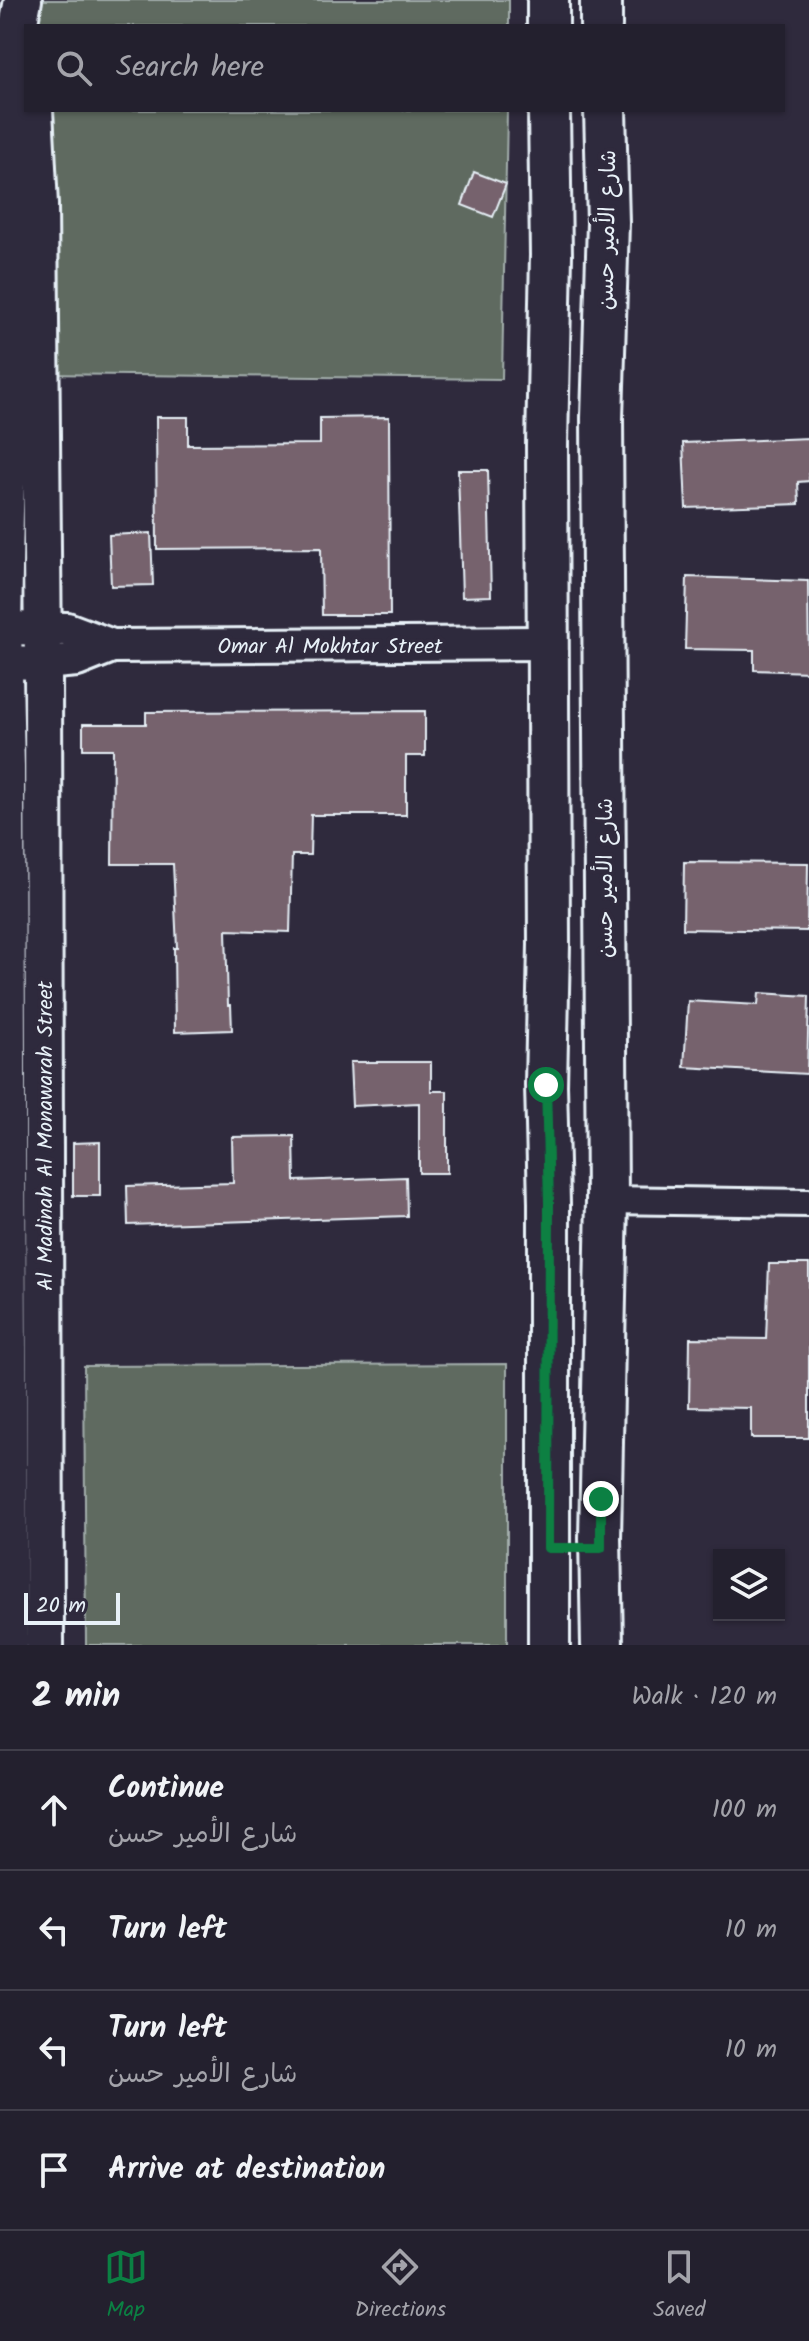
<!DOCTYPE html>
<html lang="en">
<head>
<meta charset="utf-8">
<style>
	:root { --surface:#23202e; --page:#2f2d3a; --text:#f1f3f6; --muted:#a3a3aa; --line:#403e4a; --accent:#0b8043 }
	body { margin:0; font-family:Kalam,"Playpen Sans Arabic",sans-serif; background:var(--page); color:var(--text) }
	.controls { position:absolute; right:24px; bottom:24px; display:grid; overflow:hidden; border-radius:0px; box-shadow:0 2px 6px #0004 }
	.controls button { width:72px; height:72px; display:grid; place-items:center; padding:0; border:0; border-bottom:2px solid var(--line); background:var(--surface); color:var(--text); font:40px sans-serif }
	.scale { position:absolute; left:24px; bottom:20px; width:96px; box-sizing:border-box; padding-left:8px; border:4px solid #e8f1f8; border-top:0; font-size:22px; line-height:28px; white-space:nowrap; color:#e8f1f8; -webkit-text-stroke:6px #2f2a3d; paint-order:stroke }
	.stop { position:absolute; width:24px; height:24px; margin:-18px; border:6px solid #0b8043; border-radius:50%; background:#fff }
	.stop.end { background:#0b8043; border-color:#fff; box-shadow:0 2px 8px #0008 }
	.list { margin:0; padding:0; list-style:none }
	h2 { display:flex; justify-content:space-between; align-items:center; height:104px; margin:0; padding:0 32px; font-size:34px }
	h2 small { font-size:26px; font-weight:400; color:var(--muted) }
	.list li { display:grid; grid-template-columns:52px 1fr auto; gap:24px; align-items:center; box-sizing:border-box; height:120px; padding:0 32px; border-top:2px solid var(--line) }
	.list b { display:block; font-size:30px; white-space:nowrap }
	.list p { margin:0; font-size:26px; white-space:nowrap; color:var(--muted) }
	.list em { font-size:26px; font-style:normal; color:var(--muted) }
	.icon { flex:none; width:44px; height:44px; fill:none; stroke:currentColor; stroke-width:2; stroke-linecap:round; stroke-linejoin:round }
	.map { position:relative; flex:none; width:809px; height:1645px; overflow:hidden }
	.search { position:absolute; background:var(--surface); box-shadow:0 2px 6px #0004; left:24px; right:24px; top:24px; height:88px; display:flex; align-items:center; gap:20px; box-sizing:border-box; padding:0 28px; border-radius:0px; color:var(--muted); font-size:30px }
	.sheet { height:584px; background:var(--surface) }
	nav { display:flex; justify-content:space-around; align-items:center; box-sizing:border-box; height:112px; border-top:2px solid var(--line); background:var(--surface); font-size:22px; color:var(--muted) }
	nav a { display:grid; justify-items:center; gap:4px }
	nav .on { color:var(--accent) }
	.map>svg:first-child { display:block }
</style>
</head>
<body>
<div class="map">
<svg width="809" height="1645" viewBox="0 0 809 1645">
	<rect width="100%" height="100%" fill="#2f2a3d"/>
	<filter id="ink" filterUnits="userSpaceOnUse"><feTurbulence type="fractalNoise" baseFrequency=".0125" numOctaves="2"/><feDisplacementMap in="SourceGraphic" scale="16" xChannelSelector="R" yChannelSelector="G"/><feConvolveMatrix kernelMatrix="1 2 1 2 8 2 1 2 1" color-interpolation-filters="sRGB"/></filter>
	<g filter="url(#ink)">
		<path fill="#5e6a60" stroke="#a3aeac" stroke-width="2" d="M 35,0 L 509,0 L 509,26 L 36,26 Z
			M 37,110 L 507,110 L 502,379 L 40,374 Z
			M 507,1364 L 507,1645 L 86,1645 L 84,1366 Z"/>
		<path fill="#76626d" stroke="#e8f1f8" stroke-width="2" d="M 474,172 L 506,184 L 493,217 L 462,205 Z
			M 156,417 L 188,417 L 188,445 L 320,444 L 320,418 L 389,417 L 390,615 L 322,615 L 321,548 L 157,549 Z
			M 809,438 L 809,481 L 798,482 L 799,504 L 686,508 L 683,443 Z
			M 458,470 L 488,470 L 491,596 L 462,597 Z
			M 151,533 L 153,585 L 111,586 L 109,535 Z
			M 687,577 L 808,581 L 809,672 L 754,670 L 754,650 L 685,649 Z
			M 425,711 L 425,756 L 406,756 L 406,815 L 311,815 L 310,855 L 292,855 L 290,932 L 226,930 L 228,1005 L 231,1005 L 232,1030 L 175,1032 L 174,948 L 177,948 L 173,864 L 112,864 L 113,749 L 83,749 L 83,724 L 146,724 L 146,712 Z
			M 684,862 L 808,863 L 807,931 L 683,929 Z
			M 759,993 L 809,996 L 807,1074 L 684,1067 L 688,1001 L 758,1005 Z
			M 350,1062 L 431,1062 L 431,1091 L 447,1091 L 447,1173 L 419,1173 L 419,1103 L 352,1106 Z
			M 294,1136 L 295,1181 L 406,1177 L 407,1216 L 128,1225 L 127,1186 L 233,1183 L 232,1137 Z
			M 100,1142 L 100,1196 L 73,1196 L 73,1143 Z
			M 769,1264 L 809,1264 L 809,1438 L 751,1438 L 751,1408 L 689,1407 L 690,1338 L 766,1339 Z"/>
		<g fill="none" stroke-linecap="round" stroke-linejoin="round">
			<defs>
				<path id="minor" d="M 607,1200 L 809,1203"/>
				<path id="tertiary" d="M 0,628 L 67,629 L 112,646
					M 0,662 L 43,663 L 77,660 L 112,646 L 549,643"/>
				<path id="secondary" d="M 34,110 L 39,205 L 43,663 L 45,1645
					M 9,1645 L 6,767 L 3,628 L 12,98 L 17,32 L 23,0"/>
				<path id="primary" d="M 548,0 L 548,26
					M 601,0 L 601,26
					M 549,110 L 551,255 L 547,445 L 549,945 L 546,1085 L 549,1203 L 549,1645
					M 602,1645 L 600,1538 L 607,1200 L 602,418 L 608,223 L 605,110"/>
			</defs>
			<use href="#minor" stroke="#e8f1f8" stroke-width="32"/>
			<use href="#tertiary" stroke="#e8f1f8" stroke-width="38"/>
			<use href="#secondary" stroke="#e8f1f8" stroke-width="42"/>
			<use href="#primary" stroke="#e8f1f8" stroke-width="46"/>
			<use href="#minor" stroke="#2f2a3d" stroke-width="26"/>
			<use href="#tertiary" stroke="#2f2a3d" stroke-width="32"/>
			<use href="#secondary" stroke="#2f2a3d" stroke-width="36"/>
			<use href="#primary" stroke="#2f2a3d" stroke-width="40"/>
		</g>
	</g>
	<g fill="none" stroke-linecap="round" stroke-linejoin="round" filter="url(#ink)">
		<path stroke="#0b8043" stroke-width="10" d="M 546,1085 L 549,1203 L 548,1548 L 601,1548 L 601,1499"/>
	</g>
	<g text-anchor="middle" stroke-width="8" stroke-linejoin="round" paint-order="stroke">
		<g font-size="22" fill="#e8f1f8" stroke="#2f2a3d">
			<text transform="translate(606 230) rotate(-89)" y="8">شارع الأمير حسن</text>
			<text x="330" y="653">Omar Al Mokhtar Street</text>
			<text transform="translate(604 878) rotate(-90)" y="8">شارع الأمير حسن</text>
			<text transform="translate(44 1136) rotate(-90)" y="8">Al Madinah Al Monawarah Street</text>
		</g>
	</g>
</svg>
<div class="controls">
<button><svg class="icon" aria-label="layers" viewBox="0 0 24 24"><path d="M12 4l9 5-9 5-9-5zM3 14l9 5 9-5"/></svg></button>
</div>
<div class="scale">20 m</div>
<div class="stop" style="left:546px;top:1085px"></div>
<div class="stop end" style="left:601px;top:1499px"></div>
<div class="search"><svg class="icon" aria-label="search" viewBox="0 0 24 24"><circle cx="10" cy="10" r="6"/><path d="M15 15l6 6"/></svg>Search here</div>
</div>
<section class="sheet">
<h2>2 min<small>Walk · 120 m</small></h2>
<ul class="list">
<li><svg class="icon" aria-label="ahead" viewBox="0 0 24 24"><path d="M12 20V5M6 11l6-6 6 6"/></svg><div><b>Continue</b><p>شارع الأمير حسن</p></div><em>100 m</em></li>
<li><svg class="icon" aria-label="left" viewBox="0 0 24 24"><path d="M17 20v-9H6M10 6l-5 5 5 5"/></svg><div><b>Turn left</b></div><em>10 m</em></li>
<li><svg class="icon" aria-label="left" viewBox="0 0 24 24"><path d="M17 20v-9H6M10 6l-5 5 5 5"/></svg><div><b>Turn left</b><p>شارع الأمير حسن</p></div><em>10 m</em></li>
<li><svg class="icon" aria-label="arrive" viewBox="0 0 24 24"><path d="M6 21V4h12l-3 4 3 4H6"/></svg><div><b>Arrive at destination</b></div></li>
</ul>
</section>
<nav>
<a class="on"><svg class="icon" aria-label="map" viewBox="0 0 24 24"><path d="M3 6l6-2 6 2 6-2v14l-6 2-6-2-6 2zM9 4v14M15 6v14"/></svg>Map</a>
<a><svg class="icon" aria-label="directions" viewBox="0 0 24 24"><path d="M12 3l9 9-9 9-9-9zM9 14v-3h6M13 9l2 2-2 2"/></svg>Directions</a>
<a><svg class="icon" aria-label="saved" viewBox="0 0 24 24"><path d="M7 4h10v16l-5-4-5 4z"/></svg>Saved</a>
</nav>
</body>
</html>
